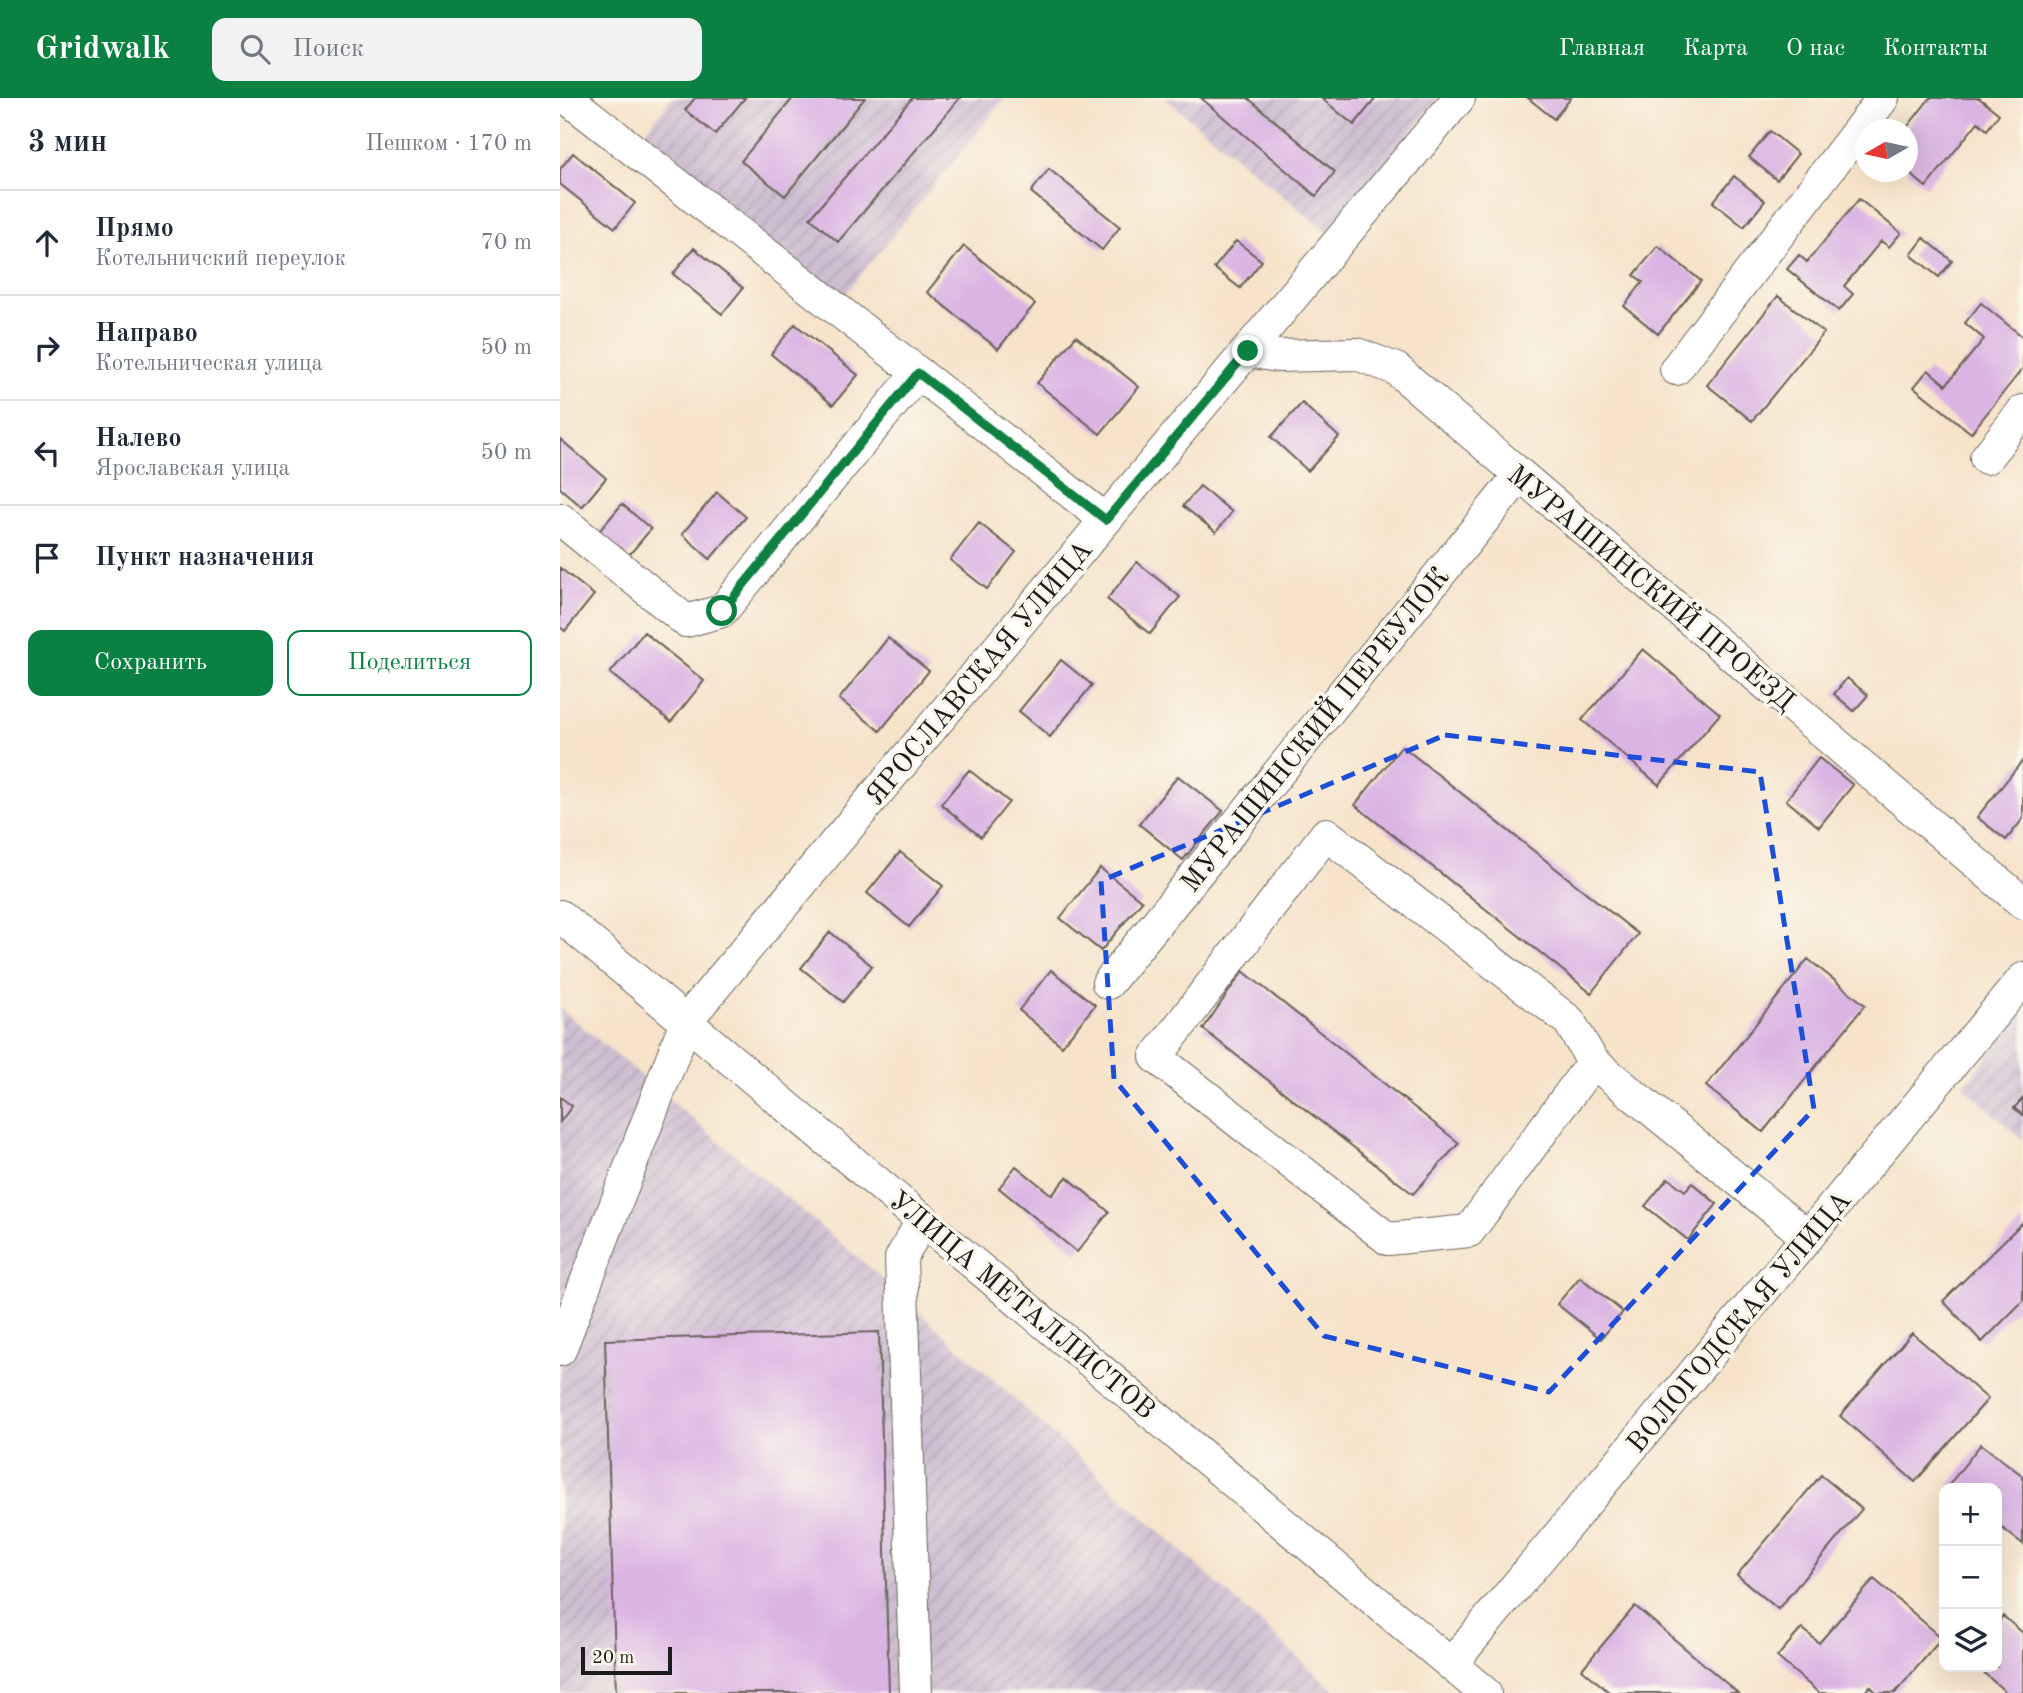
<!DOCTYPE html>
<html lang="ru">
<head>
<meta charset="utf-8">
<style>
	:root { --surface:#fff; --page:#f2f2f3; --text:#1f2937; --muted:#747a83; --line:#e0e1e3; --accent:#0b8043 }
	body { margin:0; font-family:"Old Standard TT",serif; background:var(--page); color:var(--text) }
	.controls { position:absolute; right:21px; bottom:21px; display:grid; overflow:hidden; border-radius:14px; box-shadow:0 7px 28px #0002 }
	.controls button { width:63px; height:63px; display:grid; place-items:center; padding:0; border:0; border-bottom:2px solid var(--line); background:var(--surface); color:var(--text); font:35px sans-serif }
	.compass { position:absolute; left:1295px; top:21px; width:63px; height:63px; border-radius:50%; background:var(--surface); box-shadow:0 7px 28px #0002; rotate:261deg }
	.scale { position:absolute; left:21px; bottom:18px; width:91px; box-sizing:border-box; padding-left:7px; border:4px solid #1c1c1c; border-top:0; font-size:19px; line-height:24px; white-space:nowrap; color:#1c1c1c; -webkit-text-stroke:5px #fbf7ec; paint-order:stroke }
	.stop { position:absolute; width:21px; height:21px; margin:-16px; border:5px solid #0b8043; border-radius:50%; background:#fff }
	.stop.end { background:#0b8043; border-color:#fff; box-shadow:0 2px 7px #0008 }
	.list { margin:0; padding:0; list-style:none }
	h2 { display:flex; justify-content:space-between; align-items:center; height:91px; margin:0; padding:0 28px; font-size:30px }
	h2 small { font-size:23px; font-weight:400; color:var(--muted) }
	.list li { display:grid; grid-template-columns:46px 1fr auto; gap:21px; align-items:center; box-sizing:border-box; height:105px; padding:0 28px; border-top:2px solid var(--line) }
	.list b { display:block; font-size:26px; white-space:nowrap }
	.list p { margin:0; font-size:23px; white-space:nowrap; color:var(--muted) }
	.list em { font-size:23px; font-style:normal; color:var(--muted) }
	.actions { display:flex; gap:14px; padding:21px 28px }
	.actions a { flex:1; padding:16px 0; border:2px solid var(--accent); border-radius:14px; text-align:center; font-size:24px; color:var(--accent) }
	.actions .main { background:var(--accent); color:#fff }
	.icon { flex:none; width:38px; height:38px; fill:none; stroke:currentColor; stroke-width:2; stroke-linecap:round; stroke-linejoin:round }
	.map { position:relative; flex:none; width:1463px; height:1595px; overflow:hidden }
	header { display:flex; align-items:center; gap:42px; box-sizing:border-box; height:98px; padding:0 35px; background:var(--accent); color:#fff }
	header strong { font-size:33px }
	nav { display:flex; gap:38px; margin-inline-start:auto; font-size:24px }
	.search { width:490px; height:63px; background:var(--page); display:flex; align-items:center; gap:18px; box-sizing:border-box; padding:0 24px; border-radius:14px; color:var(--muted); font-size:26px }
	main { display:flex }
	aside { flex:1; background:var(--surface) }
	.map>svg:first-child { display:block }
</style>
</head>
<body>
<header>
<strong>Gridwalk</strong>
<div class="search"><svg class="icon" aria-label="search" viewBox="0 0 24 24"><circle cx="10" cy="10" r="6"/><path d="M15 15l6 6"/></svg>Поиск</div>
<nav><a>Главная</a><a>Карта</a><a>О нас</a><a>Контакты</a></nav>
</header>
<main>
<aside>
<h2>3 мин<small>Пешком · 170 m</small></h2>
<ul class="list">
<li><svg class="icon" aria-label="ahead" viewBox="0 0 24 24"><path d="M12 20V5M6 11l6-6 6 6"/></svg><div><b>Прямо</b><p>Котельничский переулок</p></div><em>70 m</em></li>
<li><svg class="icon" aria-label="right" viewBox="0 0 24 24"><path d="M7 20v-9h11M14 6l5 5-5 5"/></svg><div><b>Направо</b><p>Котельническая улица</p></div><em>50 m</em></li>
<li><svg class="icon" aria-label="left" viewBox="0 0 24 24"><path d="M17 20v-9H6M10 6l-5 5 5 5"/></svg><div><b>Налево</b><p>Ярославская улица</p></div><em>50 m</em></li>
<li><svg class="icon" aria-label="arrive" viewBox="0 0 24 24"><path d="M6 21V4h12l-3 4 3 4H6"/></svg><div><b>Пункт назначения</b></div></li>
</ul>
<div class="actions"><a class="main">Сохранить</a><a>Поделиться</a></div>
</aside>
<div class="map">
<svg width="1463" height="1595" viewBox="0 0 1463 1595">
	<defs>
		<pattern id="industrial-furrows" width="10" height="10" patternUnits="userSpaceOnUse" patternTransform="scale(1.75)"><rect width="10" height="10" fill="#cebed1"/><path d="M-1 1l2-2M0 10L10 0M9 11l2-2" fill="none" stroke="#b0a3b3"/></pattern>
	</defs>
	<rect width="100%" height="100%" fill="#fbf7ec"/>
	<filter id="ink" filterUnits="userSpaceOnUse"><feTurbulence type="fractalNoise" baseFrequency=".0143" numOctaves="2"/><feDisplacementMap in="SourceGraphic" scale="14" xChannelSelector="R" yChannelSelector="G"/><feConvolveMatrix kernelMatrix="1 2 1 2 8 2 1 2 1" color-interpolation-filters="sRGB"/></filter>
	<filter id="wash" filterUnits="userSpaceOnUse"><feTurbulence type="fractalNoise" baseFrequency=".00686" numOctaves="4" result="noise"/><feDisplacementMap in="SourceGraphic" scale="28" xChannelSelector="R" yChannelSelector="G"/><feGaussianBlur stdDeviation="1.57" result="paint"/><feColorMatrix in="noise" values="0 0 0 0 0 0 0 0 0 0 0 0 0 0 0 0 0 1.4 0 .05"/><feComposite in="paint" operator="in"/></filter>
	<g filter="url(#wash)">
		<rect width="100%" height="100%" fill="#f6e3ca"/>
		<path fill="url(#industrial-furrows)" d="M 112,0 L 445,0 L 272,212 L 80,40 Z
			M 605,0 L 879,0 L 769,136 Z
			M 0,910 L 315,1174 L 777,1595 L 0,1595 Z
			M 1463,917 L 1463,1042 L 1403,988 Z"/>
		<g id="blocks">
			<path fill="#dab4e3" d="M 135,0 L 185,0 L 155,36 L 125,12 Z
				M 233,0 L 305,0 L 225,98 L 181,63 Z
				M 352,0 L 400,0 L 278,144 L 250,120 Z
				M 641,0 L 688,0 L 775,74 L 756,98 Z
				M 761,0 L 816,0 L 794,27 Z
				M 968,0 L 1011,0 L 994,21 Z
				M 1370,0 L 1419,0 L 1439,16 L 1427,32 L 1418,24 L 1366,89 L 1348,74 L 1348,32 L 1345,32 Z
				M 1210,33 L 1238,56 L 1217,82 L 1189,59 Z
				M 13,55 L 75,105 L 55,130 L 0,86 L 0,71 Z
				M 489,71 L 560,129 L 542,152 L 471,94 Z
				M 1174,78 L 1205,103 L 1184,129 L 1153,104 Z
				M 1299,101 L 1341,135 L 1329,149 L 1321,143 L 1284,188 L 1293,196 L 1279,213 L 1227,171 L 1239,157 L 1247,164 Z
				M 1364,140 L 1392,163 L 1379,179 L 1351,157 Z
				M 676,143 L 702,163 L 680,190 L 654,170 Z
				M 404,148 L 475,206 L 438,251 L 367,194 Z
				M 1098,148 L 1141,183 L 1098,236 L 1064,208 L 1083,184 L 1074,177 Z
				M 134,150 L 183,190 L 162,216 L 113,176 Z
				M 1218,198 L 1264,235 L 1192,323 L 1147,287 Z
				M 1421,205 L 1463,239 L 1463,270 L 1411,335 L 1354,289 L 1368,272 L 1386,287 L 1424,241 L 1405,225 Z
				M 235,226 L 298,277 L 273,307 L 211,256 Z
				M 516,238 L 579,289 L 540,336 L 477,285 Z
				M 742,305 L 779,339 L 748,373 L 711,339 Z
				M 0,341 L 46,380 L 22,409 L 0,390 Z
				M 640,388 L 672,414 L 656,434 L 623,408 Z
				M 157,394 L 186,419 L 150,461 L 122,436 Z
				M 62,406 L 91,431 L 64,463 L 35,438 Z
				M 419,425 L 456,454 L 427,491 L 390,462 Z
				M 577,464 L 620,499 L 590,536 L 547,501 Z
				M 0,470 L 34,497 L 5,533 L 0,529 Z
				M 84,534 L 144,583 L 111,624 L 50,575 Z
				M 328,540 L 369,573 L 320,633 L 279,601 Z
				M 1083,551 L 1160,616 L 1099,687 L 1022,622 Z
				M 501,562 L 532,587 L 490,639 L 459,613 Z
				M 1287,580 L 1308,597 L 1294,613 L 1274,596 Z
				M 842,648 L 1078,836 L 1031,895 L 795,707 Z
				M 1259,660 L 1293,687 L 1259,729 L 1226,702 Z
				M 1463,662 L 1463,721 L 1446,742 L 1417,719 Z
				M 409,672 L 449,704 L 421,739 L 381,706 Z
				M 618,678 L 663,713 L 623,762 L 579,726 Z
				M 340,754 L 383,788 L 349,829 L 307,795 Z
				M 540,770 L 582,803 L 541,853 L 500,820 Z
				M 270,834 L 312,868 L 283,904 L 241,870 Z
				M 1248,861 L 1305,907 L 1203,1034 L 1146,988 Z
				M 491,872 L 535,907 L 502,948 L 459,912 Z
				M 683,873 L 899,1045 L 853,1096 L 643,931 Z
				M 0,999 L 12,1008 L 0,1024 Z
				M 1463,1000 L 1463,1017 L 1454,1010 Z
				M 456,1068 L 492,1097 L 507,1079 L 549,1114 L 517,1154 L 439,1090 Z
				M 1108,1080 L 1125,1093 L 1132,1085 L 1157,1106 L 1128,1142 L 1085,1108 Z
				M 1463,1124 L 1463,1203 L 1422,1244 L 1383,1203 Z
				M 1020,1179 L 1063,1214 L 1041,1241 L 997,1206 Z
				M 319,1234 L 329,1595 L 56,1595 L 45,1242 Z
				M 1352,1235 L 1428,1301 L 1355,1384 L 1280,1318 Z
				M 1421,1346 L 1463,1378 L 1463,1446 L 1437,1426 L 1437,1390 L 1388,1388 Z
				M 1261,1377 L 1302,1411 L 1218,1511 L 1177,1477 Z
				M 1314,1481 L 1382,1540 L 1335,1595 L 1317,1595 L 1310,1588 L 1304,1595 L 1259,1595 L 1217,1559 L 1242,1530 L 1259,1545 Z
				M 1075,1508 L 1178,1595 L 1050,1595 L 1022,1571 Z
				M 1443,1518 L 1463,1535 L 1463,1595 L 1447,1595 L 1417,1569 L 1437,1569 L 1437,1526 Z"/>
		</g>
	</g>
	<g filter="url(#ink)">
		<use href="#blocks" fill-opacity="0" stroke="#686259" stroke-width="2"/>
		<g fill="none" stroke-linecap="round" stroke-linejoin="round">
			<defs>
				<path id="minor" d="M 7,0 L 546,422
					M 688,253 L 718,258 L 797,256 L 836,271 L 1463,805
					M 1116,271 L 1323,0
					M 1426,360 L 1463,313
					M 0,421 L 126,523 L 162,513 L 358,275
					M 0,818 L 925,1595
					M 548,885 L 960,377
					M 1033,964 L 1009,923 L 766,736 L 596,959 L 828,1141 L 909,1133 L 1033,964 L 1248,1139
					M 0,1252 L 126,923 L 899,0
					M 892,1565 L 1463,881
					M 356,1595 L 341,1160 L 363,1121"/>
			</defs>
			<use href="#minor" stroke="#686259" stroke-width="34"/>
			<use href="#minor" stroke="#fff" stroke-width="32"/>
		</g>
	</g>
	<g fill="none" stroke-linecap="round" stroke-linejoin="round" filter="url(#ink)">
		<path stroke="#0b8043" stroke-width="9" d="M 162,513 L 358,275 L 546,422 L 688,253"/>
	</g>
	<path fill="none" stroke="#1d4ed8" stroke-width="5" stroke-dasharray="14 9" stroke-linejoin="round" d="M 885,637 L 1200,674 L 1254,1011 L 989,1294 L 764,1238 L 554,981 L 541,783 Z"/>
	<g text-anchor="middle" stroke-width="7" stroke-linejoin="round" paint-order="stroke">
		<g font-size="28" fill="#1c1c1c" stroke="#fbf7ec">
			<text transform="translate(1092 489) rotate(40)" y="10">МУРАШИНСКИЙ ПРОЕЗД</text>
			<text transform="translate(418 574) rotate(-50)" y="10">ЯРОСЛАВСКАЯ УЛИЦА</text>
			<text transform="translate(754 631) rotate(-51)" y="10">МУРАШИНСКИЙ ПЕРЕУЛОК</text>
			<text transform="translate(463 1206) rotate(40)" y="10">УЛИЦА МЕТАЛЛИСТОВ</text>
			<text transform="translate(1178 1223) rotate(-50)" y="10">ВОЛОГОДСКАЯ УЛИЦА</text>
		</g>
	</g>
</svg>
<div class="controls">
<button>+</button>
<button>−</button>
<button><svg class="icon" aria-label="layers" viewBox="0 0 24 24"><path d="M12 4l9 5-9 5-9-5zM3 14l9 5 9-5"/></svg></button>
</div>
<svg class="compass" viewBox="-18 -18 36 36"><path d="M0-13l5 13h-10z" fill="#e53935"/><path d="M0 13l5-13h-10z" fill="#747a83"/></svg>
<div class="scale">20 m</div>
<div class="stop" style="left:162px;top:513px"></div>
<div class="stop end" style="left:688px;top:253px"></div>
</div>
</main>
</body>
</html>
